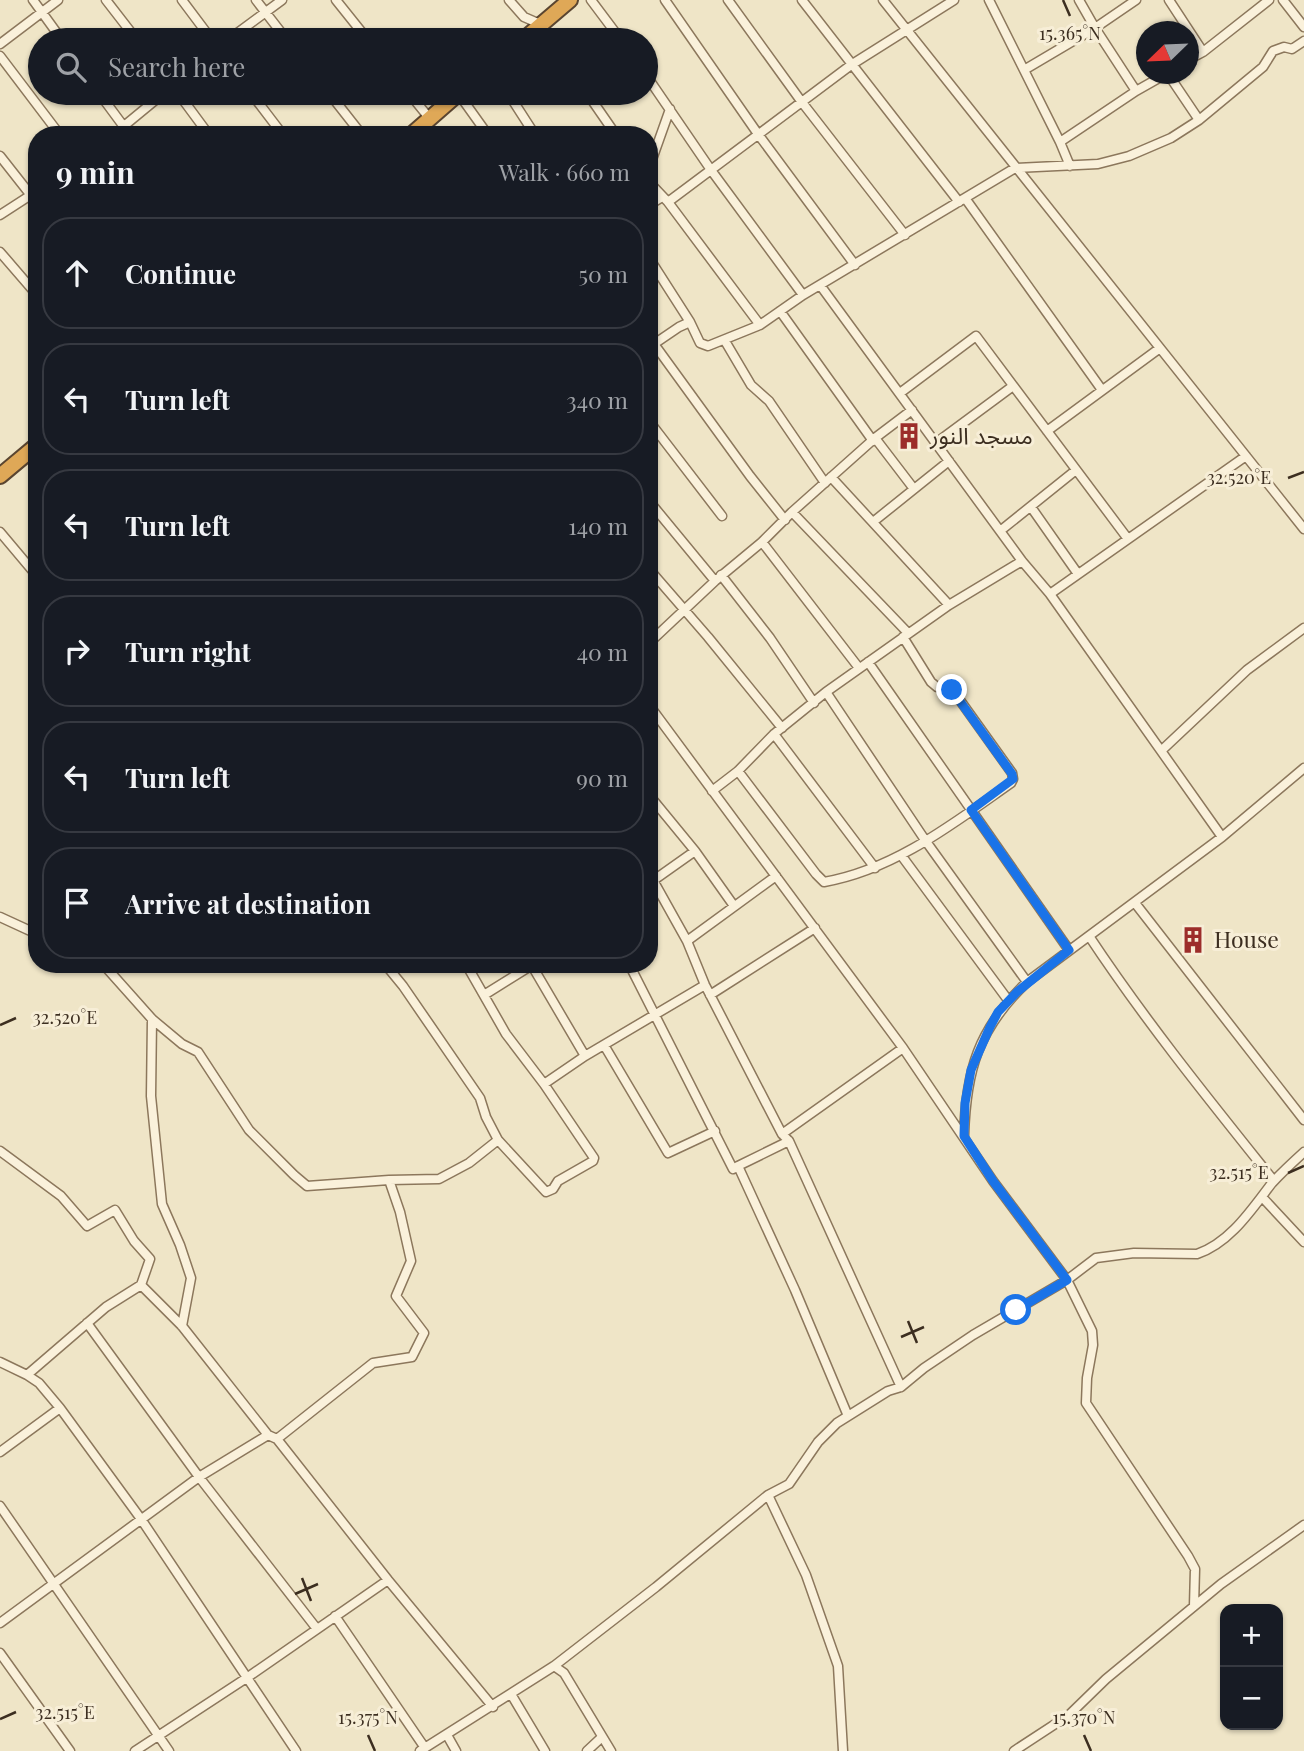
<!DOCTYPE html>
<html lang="en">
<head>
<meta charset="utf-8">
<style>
	:root { --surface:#171b24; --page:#20242c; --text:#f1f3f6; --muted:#9ea1a6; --line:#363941 }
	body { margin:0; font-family:"Playfair Display","Noto Sans Arabic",serif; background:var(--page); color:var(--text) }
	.controls { position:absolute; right:21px; bottom:21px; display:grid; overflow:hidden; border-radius:14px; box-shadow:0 2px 5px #0004 }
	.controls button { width:63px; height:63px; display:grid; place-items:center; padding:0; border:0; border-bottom:2px solid var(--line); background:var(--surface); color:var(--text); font:35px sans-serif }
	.compass { position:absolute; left:1136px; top:21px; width:63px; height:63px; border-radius:50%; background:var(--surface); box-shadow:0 2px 5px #0004; rotate:247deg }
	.stop { position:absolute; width:21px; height:21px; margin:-16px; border:5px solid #1a73e8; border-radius:50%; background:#fff }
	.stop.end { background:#1a73e8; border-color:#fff; box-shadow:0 2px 7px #0008 }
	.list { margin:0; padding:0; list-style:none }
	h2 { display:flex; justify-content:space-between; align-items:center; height:91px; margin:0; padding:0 28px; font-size:30px }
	h2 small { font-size:23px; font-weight:400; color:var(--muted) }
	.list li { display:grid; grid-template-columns:46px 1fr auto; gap:21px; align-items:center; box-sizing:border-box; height:112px; margin:0 14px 14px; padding:0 14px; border:2px solid var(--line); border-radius:28px }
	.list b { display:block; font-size:26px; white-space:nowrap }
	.list em { font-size:23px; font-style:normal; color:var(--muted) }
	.icon { flex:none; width:38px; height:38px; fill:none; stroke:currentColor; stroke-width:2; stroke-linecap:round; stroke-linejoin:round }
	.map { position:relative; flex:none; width:1304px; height:1751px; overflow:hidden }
	.search { position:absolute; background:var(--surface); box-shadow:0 2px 5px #0004; left:28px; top:28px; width:630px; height:77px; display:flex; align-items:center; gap:18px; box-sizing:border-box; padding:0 24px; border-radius:38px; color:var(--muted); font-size:26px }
	.panel { position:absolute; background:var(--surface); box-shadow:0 2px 5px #0004; left:28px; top:126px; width:630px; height:847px; border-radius:28px }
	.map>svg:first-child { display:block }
</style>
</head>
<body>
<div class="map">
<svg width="1304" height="1751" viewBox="0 0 1304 1751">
	<rect width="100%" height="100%" fill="#efe5c7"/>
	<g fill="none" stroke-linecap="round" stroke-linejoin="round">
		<defs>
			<path id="street" d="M 33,0 L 62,40
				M 106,0 L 137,40
				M 182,0 L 212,40
				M 256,0 L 287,40
				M 336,0 L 368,40
				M 509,0 L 524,17 L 540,24 L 552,40
				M 591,0 L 621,40
				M 665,0 L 758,134 L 855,265
				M 728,0 L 801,101 L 905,235
				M 802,0 L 959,202
				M 883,0 L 1304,529
				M 989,0 L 1060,142 L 1070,166
				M 1169,0 L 1203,52
				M 1283,0 L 1304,27
				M 228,40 L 282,0
				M 0,44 L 58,0
				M 0,56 L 60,135
				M 1188,60 L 1203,52 L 1269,0
				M 1024,70 L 1095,28 L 1079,0
				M 1168,74 L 1199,120
				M 646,75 L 711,170 L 803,295
				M 1136,91 L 1095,28 L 1136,0
				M 99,93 L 130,135
				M 178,93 L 209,135
				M 251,93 L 283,135
				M 329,93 L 362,135
				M 409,93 L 430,119
				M 458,93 L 488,135
				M 508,93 L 535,135
				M 587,93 L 616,135
				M 113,135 L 164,93
				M 1060,142 L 1136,91 L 1166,74
				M 0,156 L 37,203
				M 649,168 L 670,109
				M 649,182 L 668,202 L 760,325
				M 965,198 L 1102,390
				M 668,202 L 851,65 L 954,0
				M 649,205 L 662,197
				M 0,215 L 37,191
				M 0,252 L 37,295
				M 649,258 L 690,322 L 700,343 L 708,346 L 760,325 L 803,295 L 1015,168 L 1098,164 L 1129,156 L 1171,138 L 1199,120 L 1263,67 L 1273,51 L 1284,47 L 1292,49 L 1304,41
				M 820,285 L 1022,561 L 1050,594 L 1222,837
				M 780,311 L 873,441
				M 649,337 L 750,476 L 785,520
				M 725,341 L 751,385 L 769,401 L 825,483
				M 654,344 L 679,327 L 690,322
				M 900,393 L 976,336 L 1128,539
				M 649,421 L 722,516
				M 1047,431 L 1160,348
				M 875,438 L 914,489
				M 936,443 L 1013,386
				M 831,477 L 949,605
				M 649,501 L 715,581
				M 1031,507 L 1078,574
				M 792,512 L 908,633
				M 873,522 L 949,461
				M 1000,531 L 1076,470
				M 0,532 L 37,576
				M 762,542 L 859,668
				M 649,569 L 708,637 L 782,728
				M 721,575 L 770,638 L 814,703
				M 1050,594 L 1246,456
				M 649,643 L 715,581 L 762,542 L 792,512 L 875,438 L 912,410
				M 868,662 L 1069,950
				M 826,692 L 925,840 L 1027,982
				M 649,705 L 903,1048 L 993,1181 L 1067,1280 L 1092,1331 L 1093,1345 L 1087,1378 L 1086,1403 L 1188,1556 L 1195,1569 L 1194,1606
				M 774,734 L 875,868
				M 1162,750 L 1247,670 L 1304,628
				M 738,771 L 816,874 L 824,882 C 894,870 954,823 1011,783 L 1013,779 L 1012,773 L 954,692 L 937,687 L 931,682 L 903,637
				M 712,791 L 738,771 L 774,734 L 826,692 L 949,605 L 1022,561
				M 649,795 L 695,851 L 734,906
				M 901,855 L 1008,1000
				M 649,873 L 687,941 L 705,985 L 782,1134 L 789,1141 L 901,1387
				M 654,880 L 695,851
				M 1135,903 L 1304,1120
				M 0,917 L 37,934
				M 1089,936 C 1146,1022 1210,1101 1274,1181
				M 687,941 L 776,876
				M 103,964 L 152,1019 L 182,1044 L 198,1052 L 249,1130 L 294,1175 L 307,1186 L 389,1180 L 400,1212 L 411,1261 L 396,1296 L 424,1333 L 412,1357 L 373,1363 L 277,1439
				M 385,964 L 403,986 L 480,1098 L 486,1117 L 498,1140
				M 466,964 L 506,1034 L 544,1084 L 585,1056 L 705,985
				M 531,964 L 585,1056
				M 629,964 L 733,1169 L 738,1166 L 795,1290 L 848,1416
				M 484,995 L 532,965
				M 710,995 L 815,928
				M 152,1019 L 151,1096 L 162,1204 L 180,1245 L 191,1278 L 182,1326
				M 604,1045 L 668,1153 L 715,1131
				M 782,1134 L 903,1048
				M 964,1136 C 966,1070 978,1029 1027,982 L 1222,837 L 1304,768
				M 0,1151 L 61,1196 L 87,1226 L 115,1210 L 134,1241 L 150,1259 L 141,1285 L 106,1307 L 27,1375
				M 738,1166 L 789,1141
				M 389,1180 L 439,1179 L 469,1163 L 498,1140 L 546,1192 L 553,1189 L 558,1181 L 593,1161 L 594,1158 L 544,1084
				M 1262,1197 L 1304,1242
				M 141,1285 L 182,1326 L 268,1435 L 277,1439 L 388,1580 L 493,1707
				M 87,1323 L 199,1477 L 317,1629
				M 0,1362 L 27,1375 L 39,1383 L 60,1408 L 141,1519 L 296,1751
				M 0,1452 L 60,1408
				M 768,1495 L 806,1575 L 838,1666 L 843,1751
				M 0,1506 L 169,1751
				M 335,1616 L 425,1748
				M 0,1623 L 199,1477 L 268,1435
				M 0,1653 L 70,1751
				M 554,1666 L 564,1673 L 611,1751
				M 511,1694 L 545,1751
				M 447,1735 L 456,1751
				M 135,1751 L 248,1677 L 388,1580
				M 420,1751 L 554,1666 L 656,1587 L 768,1495 L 789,1484 L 818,1442 L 837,1423 L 888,1391 L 901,1387 L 924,1368 L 973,1335 L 1067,1280 L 1096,1258 L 1134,1253 L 1197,1254 C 1230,1243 1252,1209 1272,1183 C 1282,1172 1293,1162 1304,1152
				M 587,1751 L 602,1737
				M 1014,1751 L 1069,1715 L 1106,1679 L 1221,1584 L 1304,1525"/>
			<path id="highway" d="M 523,40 L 570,0
				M 411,135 L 459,93
				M 0,476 L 37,445"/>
		</defs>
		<use href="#street" stroke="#8c775c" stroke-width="11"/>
		<use href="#highway" stroke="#5a4530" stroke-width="18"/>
		<use href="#street" stroke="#faf1db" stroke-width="8"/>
		<use href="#highway" stroke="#dfa857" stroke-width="14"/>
	</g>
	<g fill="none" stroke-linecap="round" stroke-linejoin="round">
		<path stroke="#1a73e8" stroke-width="9" d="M 952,690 L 1012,774 L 1013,779 L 971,810 L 1069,950 L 1017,992 L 998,1012 L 990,1027 L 971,1070 L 965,1103 L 964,1136 L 993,1181 L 1067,1280 L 1016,1310"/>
	</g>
	<path fill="none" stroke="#3c2e20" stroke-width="2.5" d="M 1063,0 L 1070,16M 1288,478 L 1304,472M 0,1025 L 16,1018M 1288,1173 L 1304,1166M 908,1321 L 917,1343M 901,1337 L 924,1327M 302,1578 L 311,1601M 295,1594 L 318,1584M 0,1719 L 16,1712M 368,1735 L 375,1751M 1084,1735 L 1091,1751"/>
	<defs>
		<symbol id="building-bare" viewBox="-9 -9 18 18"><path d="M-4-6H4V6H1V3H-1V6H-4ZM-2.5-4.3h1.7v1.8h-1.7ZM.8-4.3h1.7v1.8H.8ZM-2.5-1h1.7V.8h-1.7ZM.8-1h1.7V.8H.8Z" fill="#9c2d2a" stroke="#f7eed7" stroke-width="2.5" paint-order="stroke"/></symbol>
	</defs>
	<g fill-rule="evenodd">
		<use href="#building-bare" x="890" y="417" width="38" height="38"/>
		<use href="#building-bare" x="1174" y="921" width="38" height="38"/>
	</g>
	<g text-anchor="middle" stroke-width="6" stroke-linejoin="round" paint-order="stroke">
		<g font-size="23" fill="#3c2e20" stroke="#f7eed7" text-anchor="start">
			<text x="930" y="444">مسجد النور</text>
			<text x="1214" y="948">House</text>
		</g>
	</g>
	<g font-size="18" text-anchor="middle" fill="#3c2e20" stroke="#f7eed7" stroke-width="6" stroke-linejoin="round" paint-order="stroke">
		<text x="1070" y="40">15.365°N</text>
		<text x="1239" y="484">32.520°E</text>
		<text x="65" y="1024">32.520°E</text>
		<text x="1239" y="1179">32.515°E</text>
		<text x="65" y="1719">32.515°E</text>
		<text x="368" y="1724">15.375°N</text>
		<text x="1084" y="1724">15.370°N</text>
	</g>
</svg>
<div class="controls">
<button>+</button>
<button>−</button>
</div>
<svg class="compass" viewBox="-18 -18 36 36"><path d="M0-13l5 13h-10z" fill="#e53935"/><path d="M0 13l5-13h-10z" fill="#9ea1a6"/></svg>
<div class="stop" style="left:1016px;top:1310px"></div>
<div class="stop end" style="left:952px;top:690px"></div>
<div class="search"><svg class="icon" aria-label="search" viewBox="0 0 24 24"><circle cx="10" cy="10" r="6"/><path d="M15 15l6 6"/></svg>Search here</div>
<section class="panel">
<h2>9 min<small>Walk · 660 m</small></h2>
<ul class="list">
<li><svg class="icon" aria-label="ahead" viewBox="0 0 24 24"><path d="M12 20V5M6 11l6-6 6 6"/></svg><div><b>Continue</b></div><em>50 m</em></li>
<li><svg class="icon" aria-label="left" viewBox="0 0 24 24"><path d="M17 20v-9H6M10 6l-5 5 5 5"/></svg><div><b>Turn left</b></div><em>340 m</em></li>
<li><svg class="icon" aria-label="left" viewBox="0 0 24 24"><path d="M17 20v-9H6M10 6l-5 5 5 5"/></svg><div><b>Turn left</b></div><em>140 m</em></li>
<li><svg class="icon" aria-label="right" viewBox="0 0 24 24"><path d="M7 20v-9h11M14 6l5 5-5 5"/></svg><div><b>Turn right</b></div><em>40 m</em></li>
<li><svg class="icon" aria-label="left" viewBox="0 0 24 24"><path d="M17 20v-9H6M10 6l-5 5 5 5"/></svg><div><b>Turn left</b></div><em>90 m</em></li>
<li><svg class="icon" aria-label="arrive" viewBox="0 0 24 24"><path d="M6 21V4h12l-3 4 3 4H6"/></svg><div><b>Arrive at destination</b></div></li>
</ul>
</section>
</div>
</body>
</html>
